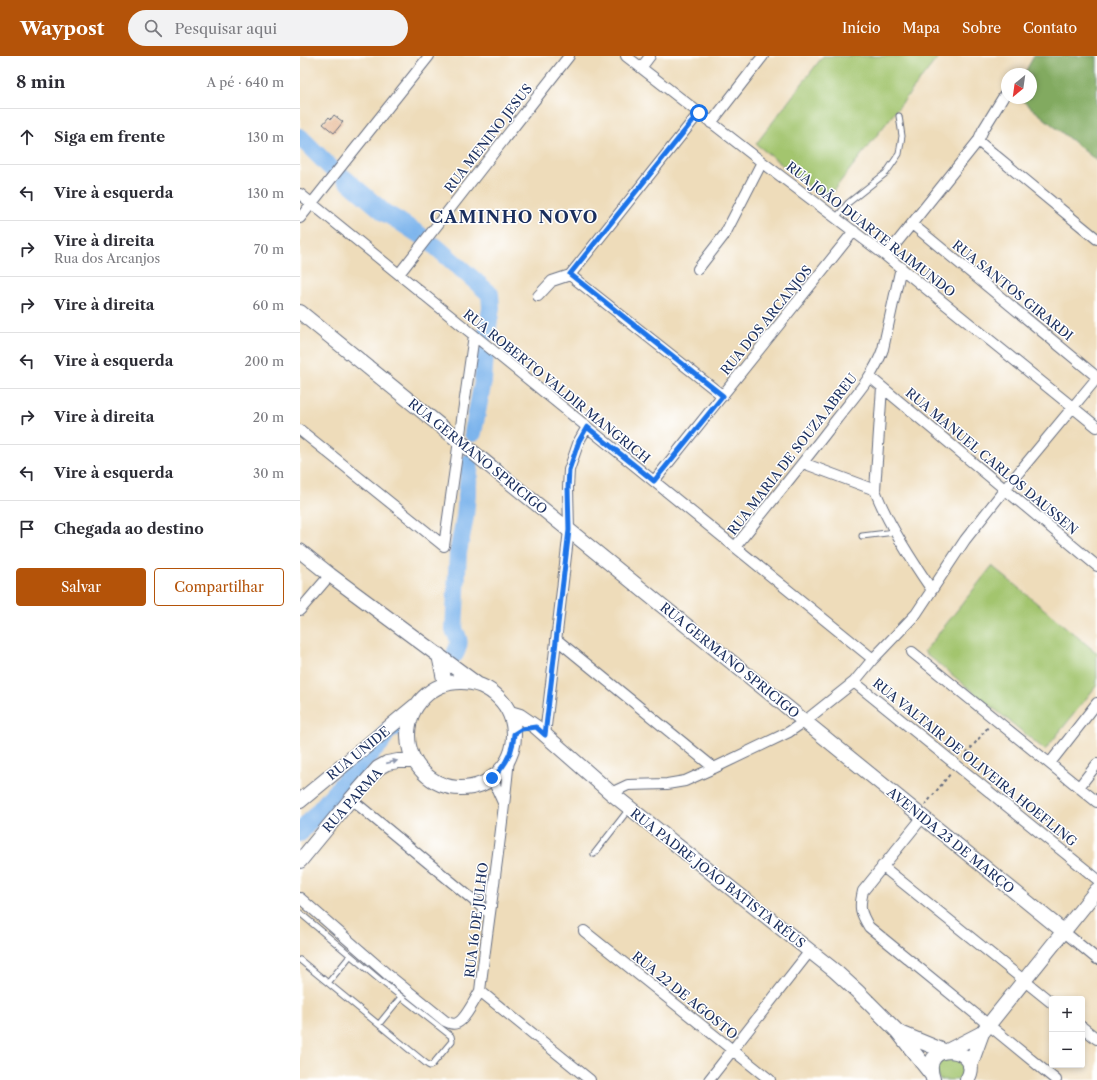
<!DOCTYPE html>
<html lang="pt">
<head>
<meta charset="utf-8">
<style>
	:root { --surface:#fff; --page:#f2f2f3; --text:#2b2b33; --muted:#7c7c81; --line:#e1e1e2; --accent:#b45309 }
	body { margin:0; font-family:"Libre Caslon Text",serif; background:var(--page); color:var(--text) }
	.controls { position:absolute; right:12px; bottom:12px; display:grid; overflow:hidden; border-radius:4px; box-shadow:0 2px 6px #0003 }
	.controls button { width:36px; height:36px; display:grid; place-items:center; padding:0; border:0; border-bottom:1px solid var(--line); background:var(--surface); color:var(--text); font:20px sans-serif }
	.compass { position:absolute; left:701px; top:12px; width:36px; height:36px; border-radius:50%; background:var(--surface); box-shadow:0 2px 6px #0003; rotate:209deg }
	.stop { position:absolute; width:12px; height:12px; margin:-9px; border:3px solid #1a73e8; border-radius:50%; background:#fff }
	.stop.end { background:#1a73e8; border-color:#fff; box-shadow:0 1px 4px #0008 }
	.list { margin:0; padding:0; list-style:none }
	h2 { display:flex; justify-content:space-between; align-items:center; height:52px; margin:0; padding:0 16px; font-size:17px }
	h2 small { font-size:13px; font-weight:400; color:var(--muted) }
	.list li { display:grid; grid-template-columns:26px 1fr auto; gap:12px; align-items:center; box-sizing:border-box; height:56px; padding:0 16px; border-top:1px solid var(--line) }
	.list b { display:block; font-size:15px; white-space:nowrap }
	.list p { margin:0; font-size:13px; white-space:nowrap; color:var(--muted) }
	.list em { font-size:13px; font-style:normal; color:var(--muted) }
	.actions { display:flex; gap:8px; padding:12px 16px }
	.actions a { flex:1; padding:9px 0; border:1px solid var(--accent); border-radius:4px; text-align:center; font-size:14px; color:var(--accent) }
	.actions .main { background:var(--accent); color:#fff }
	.icon { flex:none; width:22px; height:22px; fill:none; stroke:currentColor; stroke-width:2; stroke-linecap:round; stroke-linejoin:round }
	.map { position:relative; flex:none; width:797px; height:1024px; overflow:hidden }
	header { display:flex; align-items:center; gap:24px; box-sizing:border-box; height:56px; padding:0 20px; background:var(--accent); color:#fff }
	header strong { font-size:19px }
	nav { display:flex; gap:22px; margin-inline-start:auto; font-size:14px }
	.search { width:280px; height:36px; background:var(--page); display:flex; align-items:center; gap:10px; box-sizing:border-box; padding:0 14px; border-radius:22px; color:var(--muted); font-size:15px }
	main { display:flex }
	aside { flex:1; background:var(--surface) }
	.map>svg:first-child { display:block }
</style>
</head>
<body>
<header>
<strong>Waypost</strong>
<div class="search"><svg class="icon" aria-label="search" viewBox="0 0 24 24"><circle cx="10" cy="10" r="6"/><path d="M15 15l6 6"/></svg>Pesquisar aqui</div>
<nav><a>Início</a><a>Mapa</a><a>Sobre</a><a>Contato</a></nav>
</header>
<main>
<aside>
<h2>8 min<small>A pé · 640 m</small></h2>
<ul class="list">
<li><svg class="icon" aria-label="ahead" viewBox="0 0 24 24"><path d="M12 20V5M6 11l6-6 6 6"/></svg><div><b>Siga em frente</b></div><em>130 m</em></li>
<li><svg class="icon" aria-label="left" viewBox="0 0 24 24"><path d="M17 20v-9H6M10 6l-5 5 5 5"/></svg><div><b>Vire à esquerda</b></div><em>130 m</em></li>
<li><svg class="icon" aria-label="right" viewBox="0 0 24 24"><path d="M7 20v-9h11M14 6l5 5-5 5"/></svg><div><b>Vire à direita</b><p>Rua dos Arcanjos</p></div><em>70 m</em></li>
<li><svg class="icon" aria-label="right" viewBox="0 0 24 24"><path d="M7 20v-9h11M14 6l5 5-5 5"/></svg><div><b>Vire à direita</b></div><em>60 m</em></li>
<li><svg class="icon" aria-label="left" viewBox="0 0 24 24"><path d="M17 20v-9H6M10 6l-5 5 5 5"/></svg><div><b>Vire à esquerda</b></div><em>200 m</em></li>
<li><svg class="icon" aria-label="right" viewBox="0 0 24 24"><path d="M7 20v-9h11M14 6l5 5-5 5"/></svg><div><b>Vire à direita</b></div><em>20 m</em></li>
<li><svg class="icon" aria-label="left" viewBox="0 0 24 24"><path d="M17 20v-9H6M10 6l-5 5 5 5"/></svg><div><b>Vire à esquerda</b></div><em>30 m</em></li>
<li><svg class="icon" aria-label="arrive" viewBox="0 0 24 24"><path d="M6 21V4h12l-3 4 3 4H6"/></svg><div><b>Chegada ao destino</b></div></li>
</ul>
<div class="actions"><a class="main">Salvar</a><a>Compartilhar</a></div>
</aside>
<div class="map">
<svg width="797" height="1024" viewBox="0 0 797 1024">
	<rect width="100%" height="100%" fill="#fff"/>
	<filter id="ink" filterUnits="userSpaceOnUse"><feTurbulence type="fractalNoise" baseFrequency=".025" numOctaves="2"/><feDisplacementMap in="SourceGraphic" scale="8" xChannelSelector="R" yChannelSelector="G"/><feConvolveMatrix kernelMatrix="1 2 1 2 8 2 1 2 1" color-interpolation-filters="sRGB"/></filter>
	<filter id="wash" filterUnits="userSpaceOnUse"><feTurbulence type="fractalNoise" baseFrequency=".012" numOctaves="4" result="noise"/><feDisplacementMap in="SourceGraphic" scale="16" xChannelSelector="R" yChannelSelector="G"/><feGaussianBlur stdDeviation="0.9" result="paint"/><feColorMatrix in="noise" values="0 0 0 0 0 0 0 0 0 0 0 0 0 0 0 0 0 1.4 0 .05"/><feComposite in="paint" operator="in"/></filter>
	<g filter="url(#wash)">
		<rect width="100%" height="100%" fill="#eedcba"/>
		<path fill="#a3c56e" stroke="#5f7a66" d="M 523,0 L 639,0 L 526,144 L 456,88 Z
			M 692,510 L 797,597 L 797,629 L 745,694 L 624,596 Z
			M 649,999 L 664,1009 L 661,1024 L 640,1024 L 638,1022 L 637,1007 Z"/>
		<path fill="#82aa61" stroke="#4e6c60" d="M 734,0 L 797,0 L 797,105 L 719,42 L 731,42 L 731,18 L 724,18 Z"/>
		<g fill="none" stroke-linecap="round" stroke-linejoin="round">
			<path stroke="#7bb4ec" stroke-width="18" d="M 0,81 L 31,112
				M 44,122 L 85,157 L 97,164 L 120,179
				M 135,190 L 190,238 L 191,252 L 187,276
				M 173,377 L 183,325 L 185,298
				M 155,598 C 160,588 160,583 154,574 L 158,497 L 165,461 L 170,406
				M 0,777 L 46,723 L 80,688 L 87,676 L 95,671"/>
		</g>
		<g id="blocks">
			<path fill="#e5b38d" d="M 34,59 L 43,66 L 34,77 L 23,68 L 29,61 L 31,63 Z"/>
		</g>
	</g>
	<g filter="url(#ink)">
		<use href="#blocks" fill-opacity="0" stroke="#656c7e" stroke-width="1"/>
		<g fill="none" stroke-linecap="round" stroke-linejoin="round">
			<defs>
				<path id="lane" d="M 536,162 L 548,147 L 586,117 L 599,98 L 602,80 L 599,60
					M 562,480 L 595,476
					M 294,798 L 329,753
					M 0,857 L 81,925 L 151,980 L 152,985 L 132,1009 L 130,1010 L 128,1009 L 0,904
					M 28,927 L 50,900
					M 79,968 L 101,941"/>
				<path id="street" d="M 326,0 L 462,106 L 586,200 L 797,371
					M 341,12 L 350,0
					M 399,57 L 270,219 L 423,340
					M 411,67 L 463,0
					M 678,85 L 797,183
					M 0,138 L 573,603
					M 0,162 L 129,0
					M 612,168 L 797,321
					M 586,200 L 678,85 L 683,74 L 707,35
					M 398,213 L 425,178 L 462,106
					M 99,218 L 269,0
					M 238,240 L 252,225 L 270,219
					M 570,321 L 797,510
					M 582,331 L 575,434 C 587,467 612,505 632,534
					M 0,374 L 144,490
					M 503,407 L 575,434
					M 354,425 L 554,175
					M 144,490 L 174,279
					M 435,491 C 469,449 503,407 536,364 C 553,342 574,320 583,293 L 601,211
					M 0,554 L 30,519
					M 256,583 L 414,712
					M 612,596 L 797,746
					M 554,626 L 797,823
					M 245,679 L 269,474 L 268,432 L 269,414 L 279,385 L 287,371
					M 209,702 C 202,780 189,857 180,935 L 290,1024
					M 750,707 L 797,647
					M 192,722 L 204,749
					M 779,731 L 797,708
					M 311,737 L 328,729 L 367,728 L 385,725 L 414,712 L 489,676 L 505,665 L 554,626 L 573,603 L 616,558 L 665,484 L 705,433 L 797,322
					M 51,743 L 189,857
					M 622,762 L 563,835 C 559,852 560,856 569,871 L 756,1024
					M 582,810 L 752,947
					M 0,842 L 87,918 L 145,965 C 149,967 153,969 157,967 C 165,964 175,943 180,935
					M 284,875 L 470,1024
					M 763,875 L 797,903
					M 782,971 L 797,983
					M 409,1024 L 510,895"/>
				<path id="secondary" d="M 0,256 L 763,875
					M 0,495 L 30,519 L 177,628
					M 139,599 L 145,628
					M108 679a53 53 0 1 1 106 0a53 53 0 1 1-106 0Z
					M 210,657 L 220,660 L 236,671 L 311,737 L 535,915 L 558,936 L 597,975 L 631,1018
					M 0,745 L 115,650
					M 0,805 L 51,743 L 78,712 L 87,707 L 98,705 L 115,705
					M 598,976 L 644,995
					M 649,994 L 682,977
					M 670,1010 L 682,977 L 797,834
					M 633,1023 C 618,981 687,991 667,1024"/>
			</defs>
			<use href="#lane" stroke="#656c7e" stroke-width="7"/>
			<use href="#street" stroke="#656c7e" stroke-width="12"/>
			<use href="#secondary" stroke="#656c7e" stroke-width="16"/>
			<path stroke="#656c7e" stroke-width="2" stroke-dasharray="3 3" stroke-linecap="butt" d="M 663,702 L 689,670
				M 625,749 L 651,717"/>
			<use href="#lane" stroke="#fff" stroke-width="5"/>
			<use href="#street" stroke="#fff" stroke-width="10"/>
			<use href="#secondary" stroke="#fff" stroke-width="14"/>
		</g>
		<defs><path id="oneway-solid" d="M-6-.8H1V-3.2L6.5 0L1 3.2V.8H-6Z"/></defs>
		<use fill="#8d97ae" href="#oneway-solid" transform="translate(92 706) rotate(-13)"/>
	</g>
	<g fill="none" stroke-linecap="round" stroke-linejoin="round" filter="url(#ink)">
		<path stroke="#1a73e8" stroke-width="5" d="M 192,722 C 206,710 213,696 214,678 L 222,673 L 236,671 L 245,679 L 269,474 L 268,432 L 269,414 L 279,385 L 287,371 L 354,425 L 423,340 L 270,218 L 399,57"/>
	</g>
	<g text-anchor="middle" stroke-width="3" stroke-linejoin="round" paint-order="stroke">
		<g font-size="13" fill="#1b2f5e" stroke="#fff">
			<text transform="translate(188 82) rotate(-52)" y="5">RUA MENINO JESUS</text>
			<text transform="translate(571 173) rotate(38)" y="5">RUA JOÃO DUARTE RAIMUNDO</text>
			<text transform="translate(713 234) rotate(39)" y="5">RUA SANTOS GIRARDI</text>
			<text transform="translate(466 264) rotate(-51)" y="5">RUA DOS ARCANJOS</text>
			<text transform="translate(257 330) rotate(39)" y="5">RUA ROBERTO VALDIR MANGRICH</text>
			<text transform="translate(492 398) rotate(-52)" y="5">RUA MARIA DE SOUZA ABREU</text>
			<text transform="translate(178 400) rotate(39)" y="5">RUA GERMANO SPRICIGO</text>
			<text transform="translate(692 405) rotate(40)" y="5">RUA MANUEL CARLOS DAUSSEN</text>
			<text transform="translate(430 604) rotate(39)" y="5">RUA GERMANO SPRICIGO</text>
			<text transform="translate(58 697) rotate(-39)" y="5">RUA UNIDE</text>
			<text transform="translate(675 706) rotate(39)" y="5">RUA VALTAIR DE OLIVEIRA HOEFLING</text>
			<text transform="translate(52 744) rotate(-48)" y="5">RUA PARMA</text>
			<text transform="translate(651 784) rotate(39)" y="5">AVENIDA 23 DE MARÇO</text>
			<text transform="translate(418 822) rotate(38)" y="5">RUA PADRE JOÃO BATISTA RÉUS</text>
			<text transform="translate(176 864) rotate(-83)" y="5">RUA 16 DE JULHO</text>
			<text transform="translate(385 939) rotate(39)" y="5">RUA 22 DE AGOSTO</text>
		</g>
		<g font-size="17" font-weight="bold" letter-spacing="1" fill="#1b2f5e" stroke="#fff">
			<text x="214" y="167">CAMINHO NOVO</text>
		</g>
	</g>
</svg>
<div class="controls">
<button>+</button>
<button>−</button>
</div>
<svg class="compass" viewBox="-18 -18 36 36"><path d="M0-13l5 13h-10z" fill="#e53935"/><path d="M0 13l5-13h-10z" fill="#7c7c81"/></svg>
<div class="stop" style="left:399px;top:57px"></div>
<div class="stop end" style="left:192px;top:722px"></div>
</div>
</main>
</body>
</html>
